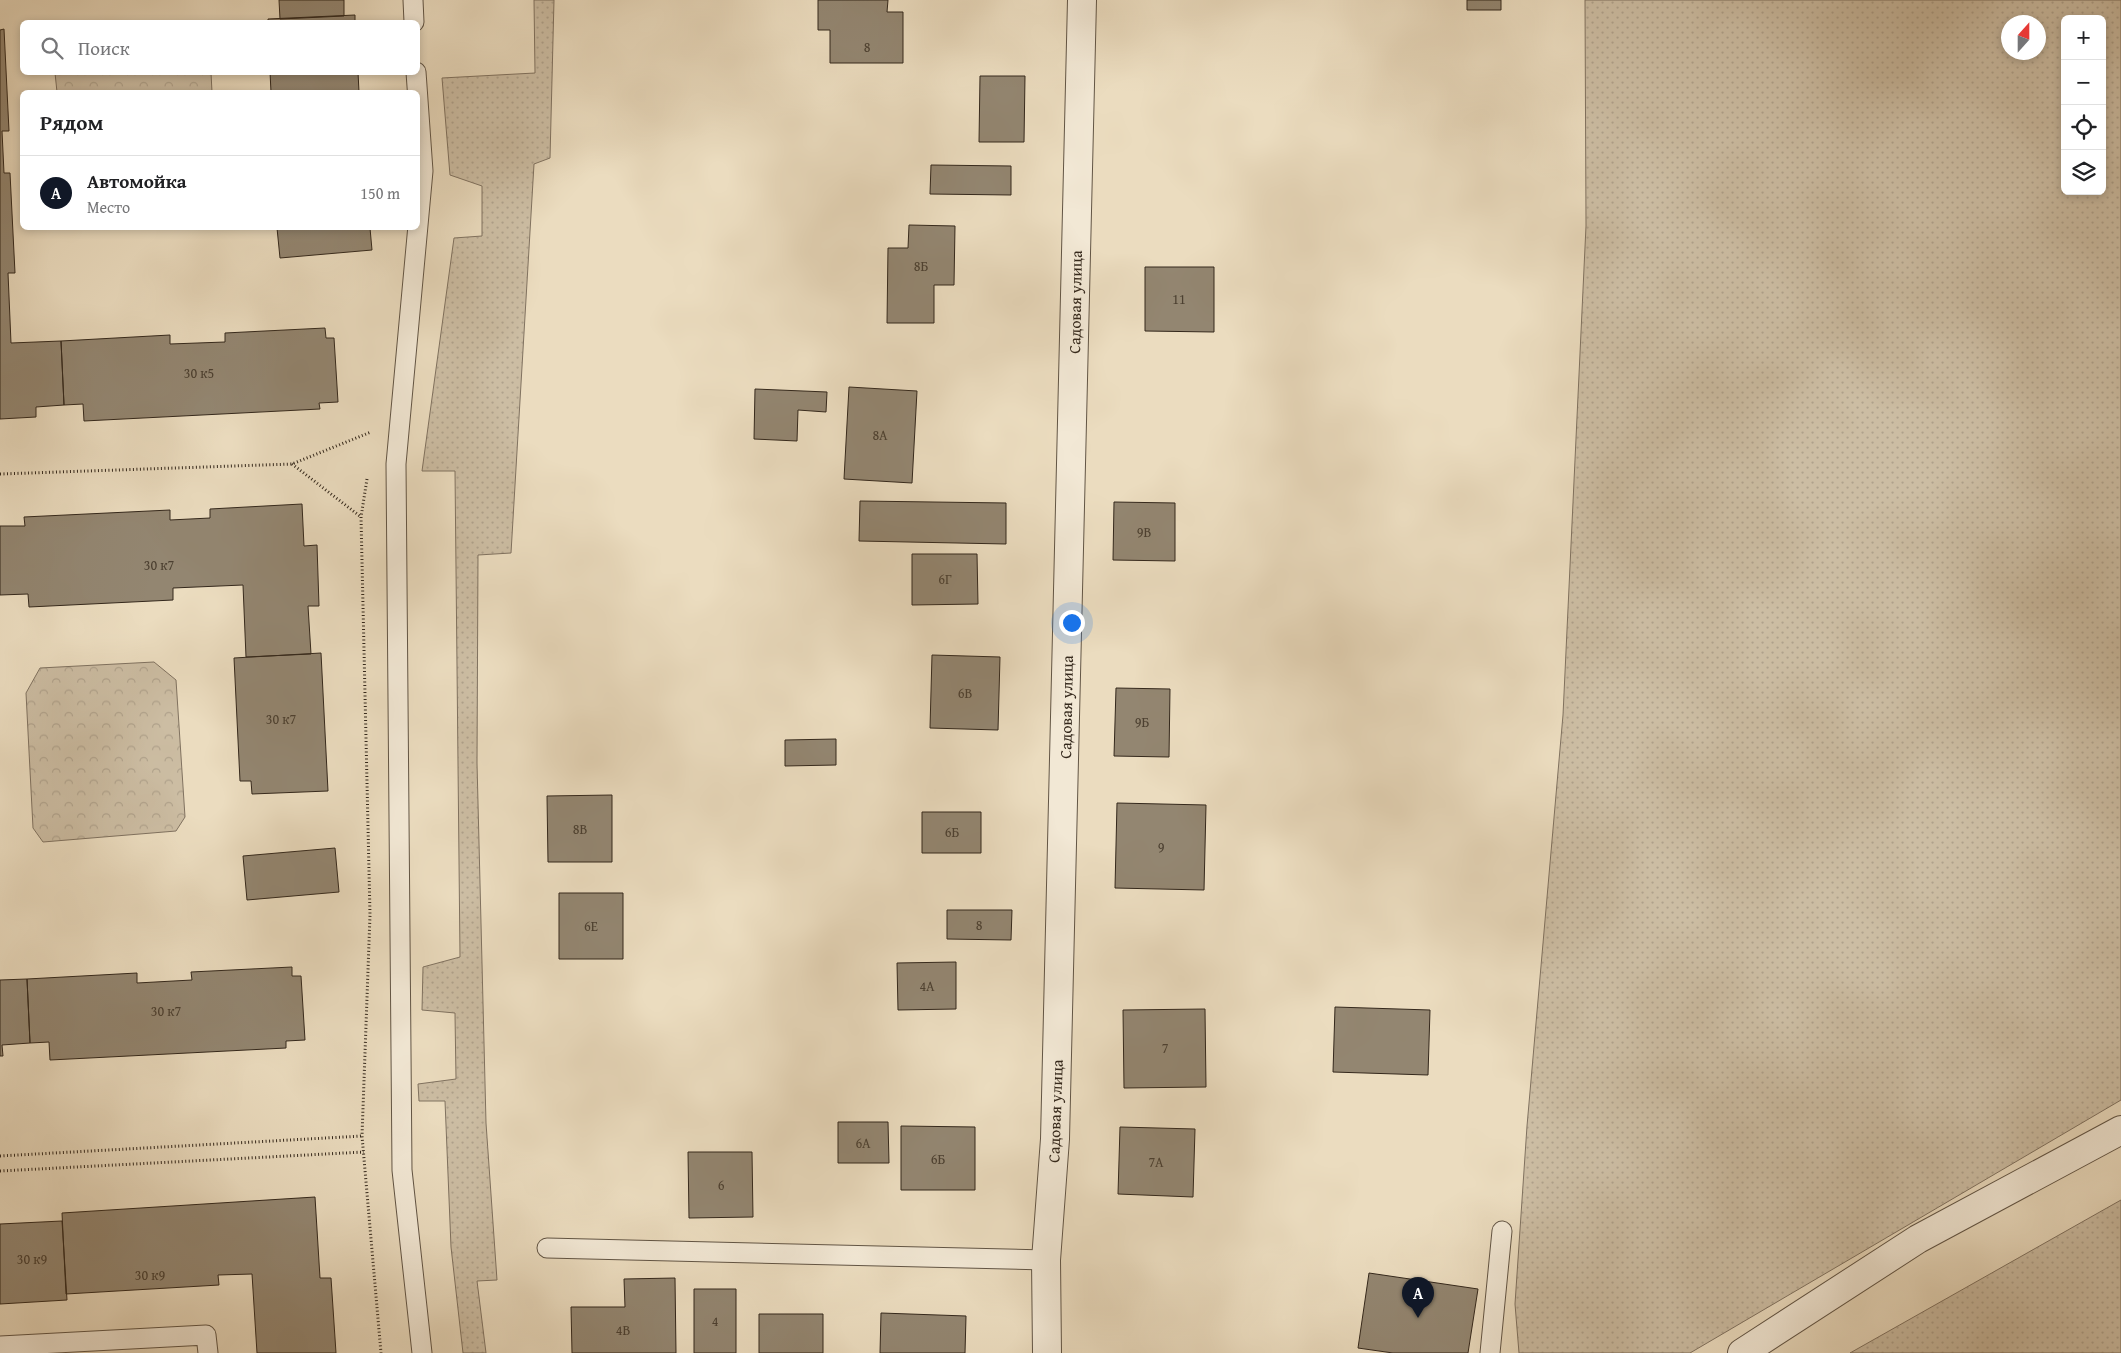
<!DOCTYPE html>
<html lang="ru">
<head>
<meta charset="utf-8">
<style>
	:root { --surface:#fff; --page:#f2f2f2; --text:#202124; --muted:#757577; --line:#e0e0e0; --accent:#111827 }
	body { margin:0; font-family:"Gentium Book Plus",serif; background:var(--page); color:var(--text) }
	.controls { position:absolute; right:15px; top:15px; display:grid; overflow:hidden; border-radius:8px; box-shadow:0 2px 8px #0003 }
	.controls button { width:45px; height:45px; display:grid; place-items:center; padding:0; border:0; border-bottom:1px solid var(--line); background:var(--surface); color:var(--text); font:25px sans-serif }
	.compass { position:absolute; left:2001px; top:15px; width:45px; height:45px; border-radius:50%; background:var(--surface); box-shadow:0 2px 8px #0003; rotate:21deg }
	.you { position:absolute; left:1071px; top:622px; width:18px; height:18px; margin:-12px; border:4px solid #fff; border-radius:50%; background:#1a73e8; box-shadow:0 0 0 8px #1a73e833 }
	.badge { display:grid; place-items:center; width:32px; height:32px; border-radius:50%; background:var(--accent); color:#fff; font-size:16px; font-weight:700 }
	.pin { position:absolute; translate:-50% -41px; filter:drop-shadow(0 1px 2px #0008) }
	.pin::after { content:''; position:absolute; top:26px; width:18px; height:15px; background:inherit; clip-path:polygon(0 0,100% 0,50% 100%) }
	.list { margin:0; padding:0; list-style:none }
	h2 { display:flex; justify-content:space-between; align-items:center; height:65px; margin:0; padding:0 20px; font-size:21px }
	h2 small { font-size:16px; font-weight:400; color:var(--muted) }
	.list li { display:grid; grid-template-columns:32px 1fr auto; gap:15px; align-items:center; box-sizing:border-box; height:75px; padding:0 20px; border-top:1px solid var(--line) }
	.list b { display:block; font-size:19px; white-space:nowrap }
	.list p { margin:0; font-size:16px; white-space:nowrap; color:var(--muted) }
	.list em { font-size:16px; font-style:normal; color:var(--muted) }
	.icon { flex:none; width:28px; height:28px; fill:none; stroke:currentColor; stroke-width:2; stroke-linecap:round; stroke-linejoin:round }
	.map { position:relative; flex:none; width:2121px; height:1353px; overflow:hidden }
	.search { position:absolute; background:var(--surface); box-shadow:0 2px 8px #0003; left:20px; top:20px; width:400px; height:55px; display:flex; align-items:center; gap:12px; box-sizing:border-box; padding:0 18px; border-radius:8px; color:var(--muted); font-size:19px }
	.panel { position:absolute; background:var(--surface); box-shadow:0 2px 8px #0003; left:20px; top:90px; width:400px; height:140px; border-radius:8px }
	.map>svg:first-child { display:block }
</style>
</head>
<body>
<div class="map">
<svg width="2121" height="1353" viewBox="0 0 2121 1353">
	<defs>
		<pattern id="grass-dots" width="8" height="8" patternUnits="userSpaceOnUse" patternTransform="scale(1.25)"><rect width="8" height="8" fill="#ccbda3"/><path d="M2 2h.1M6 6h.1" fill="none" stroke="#b0a28c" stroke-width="1.8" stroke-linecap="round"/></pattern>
		<pattern id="park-crowns" width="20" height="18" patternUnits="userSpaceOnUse" patternTransform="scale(1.25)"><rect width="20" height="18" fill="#ccbda3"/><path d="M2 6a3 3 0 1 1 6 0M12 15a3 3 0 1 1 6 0" fill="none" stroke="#b0a28c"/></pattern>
	</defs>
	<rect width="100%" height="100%" fill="#ebdcbf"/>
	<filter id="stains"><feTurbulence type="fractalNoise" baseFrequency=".004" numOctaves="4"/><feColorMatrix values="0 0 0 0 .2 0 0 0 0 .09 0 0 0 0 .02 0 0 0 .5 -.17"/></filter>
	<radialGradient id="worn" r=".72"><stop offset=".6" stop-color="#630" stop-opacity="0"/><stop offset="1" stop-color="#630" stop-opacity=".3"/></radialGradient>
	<path fill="url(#grass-dots)" stroke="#807260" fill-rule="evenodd" d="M 534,0 L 554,0 L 550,158 L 534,164 L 511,553 L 478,555 L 477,763 L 486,1123 L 497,1280 L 477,1281 L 486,1353 L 463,1353 L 451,1247 L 445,1101 L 419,1101 L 418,1084 L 456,1079 L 455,1013 L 422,1010 L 423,967 L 460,957 L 455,471 L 422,471 L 454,238 L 482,236 L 482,186 L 450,175 L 442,78 L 535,73 Z
		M 1585,0 L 2121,0 L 2121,1100 L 1690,1353 L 1519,1353 L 1515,1304 L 1527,1126 L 1563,715 L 1586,226 ZM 2065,19 L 2102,19 L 2102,191 L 2065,191 ZM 2038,22 L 2038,52 L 2008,52 L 2008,22 Z
		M 2121,1200 L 2121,1353 L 1850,1353 Z"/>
	<path fill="url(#park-crowns)" stroke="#807260" d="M 55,73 L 211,73 L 212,92 L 57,92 Z
		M 154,662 L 176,680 L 185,817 L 176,831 L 43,842 L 33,828 L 26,693 L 40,668 Z"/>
	<path fill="#938671" stroke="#34281c" d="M 279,0 L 344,0 L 344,16 L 280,19 Z
		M 818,0 L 888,0 L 887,12 L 903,12 L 903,63 L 830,63 L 830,30 L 818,30 Z
		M 1467,0 L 1501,0 L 1501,10 L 1467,10 Z
		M 355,15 L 355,22 L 268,22 L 268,19 Z
		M 4,29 L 9,131 L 2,131 L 4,173 L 10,173 L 15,273 L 8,273 L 11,343 L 61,341 L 64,405 L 36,407 L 36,417 L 0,419 L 0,30 Z
		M 270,72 L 358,72 L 359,92 L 271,92 Z
		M 980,76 L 1025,76 L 1024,142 L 979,142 Z
		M 931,165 L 1011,166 L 1011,195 L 930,194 Z
		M 909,225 L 955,226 L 954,285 L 934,285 L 934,323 L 887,323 L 888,248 L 908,248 Z
		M 277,228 L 370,228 L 372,250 L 280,258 Z
		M 1145,267 L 1214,267 L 1214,332 L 1145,331 Z
		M 325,328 L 326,338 L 334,338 L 338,402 L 319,403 L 320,409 L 84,421 L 83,404 L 64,405 L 61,341 L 170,335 L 170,344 L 225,342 L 225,333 Z
		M 849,387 L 917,391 L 912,483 L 844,479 Z
		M 755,389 L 827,392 L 826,412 L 798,410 L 797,441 L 754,439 Z
		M 860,501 L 1006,503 L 1006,544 L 859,541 Z
		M 1114,502 L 1175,503 L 1175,561 L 1113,560 Z
		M 302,504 L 304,546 L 317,545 L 319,606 L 308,606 L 311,654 L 246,657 L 243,585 L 173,588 L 173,600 L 29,607 L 28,594 L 0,595 L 0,526 L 25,526 L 24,517 L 170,510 L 170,520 L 210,518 L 210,509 Z
		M 912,554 L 977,554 L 978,604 L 912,605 Z
		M 321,653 L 328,791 L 252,794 L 251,781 L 240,781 L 234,658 Z
		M 932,655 L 1000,657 L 998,730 L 930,728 Z
		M 1116,688 L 1170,689 L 1169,757 L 1114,756 Z
		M 836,739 L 836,765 L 785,766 L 785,740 Z
		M 612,795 L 612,862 L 548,862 L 547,796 Z
		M 1117,803 L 1206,805 L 1204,890 L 1115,888 Z
		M 922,812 L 981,812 L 981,853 L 922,853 Z
		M 335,848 L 339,892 L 247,900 L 243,856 Z
		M 559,893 L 623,893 L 623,959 L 559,959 Z
		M 947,910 L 1012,910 L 1011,940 L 947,939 Z
		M 956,962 L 956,1009 L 898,1010 L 897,963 Z
		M 292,967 L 292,976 L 301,976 L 305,1040 L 286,1041 L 286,1048 L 50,1060 L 49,1042 L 30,1043 L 27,979 L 137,973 L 137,983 L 192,980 L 191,972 Z
		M 27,979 L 30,1043 L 2,1045 L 3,1056 L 0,1056 L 0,980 Z
		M 1335,1007 L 1430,1010 L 1428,1075 L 1333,1072 Z
		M 1205,1009 L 1206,1087 L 1124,1088 L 1123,1010 Z
		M 838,1122 L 888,1122 L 889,1163 L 838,1163 Z
		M 901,1126 L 975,1127 L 975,1190 L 901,1190 Z
		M 1120,1127 L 1195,1129 L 1193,1197 L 1118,1194 Z
		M 688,1152 L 752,1152 L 753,1217 L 689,1218 Z
		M 315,1197 L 320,1278 L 331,1278 L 336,1353 L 257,1353 L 252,1274 L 218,1275 L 219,1285 L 66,1294 L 62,1213 Z
		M 62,1221 L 67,1300 L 0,1304 L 0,1224 Z
		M 1369,1273 L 1478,1289 L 1468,1353 L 1393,1353 L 1358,1348 Z
		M 675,1278 L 676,1353 L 572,1353 L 571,1307 L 625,1307 L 624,1279 Z
		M 694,1289 L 736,1289 L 736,1353 L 694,1353 Z
		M 881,1313 L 966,1316 L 965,1353 L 880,1353 Z
		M 759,1314 L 823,1314 L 823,1353 L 759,1353 Z"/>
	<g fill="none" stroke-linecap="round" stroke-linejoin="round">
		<defs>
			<path id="service" d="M 413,0 L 414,22
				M 416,72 L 423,171 L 396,464 L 402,1170 L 422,1353
				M 547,1248 L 1046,1260
				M 0,1346 L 206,1335 L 208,1353
				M 1490,1353 L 1502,1231"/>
			<path id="minor" d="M 1047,1353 L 1046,1260 L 1055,1139 L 1082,0
				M 1742,1353 L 1918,1239 L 2121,1130"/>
		</defs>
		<use href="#service" stroke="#625545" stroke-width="21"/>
		<use href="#minor" stroke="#625545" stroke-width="30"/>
		<path stroke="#34281c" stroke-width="3" stroke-dasharray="1 2.5" stroke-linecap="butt" d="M 292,464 L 361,517
			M 0,474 L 292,464 L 371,432
			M 367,479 L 361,517 L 370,915 L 362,1136 L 381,1353
			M 0,1156 L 362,1136
			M 0,1171 L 364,1152"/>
		<use href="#service" stroke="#f2e8d5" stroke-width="19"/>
		<use href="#minor" stroke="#f2e8d5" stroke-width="28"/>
	</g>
	<g text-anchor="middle" stroke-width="4.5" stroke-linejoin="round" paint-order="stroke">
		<g font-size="14" fill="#4c4031">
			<text x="867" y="52">8</text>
			<text x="921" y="271">8Б</text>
			<text x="1179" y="304">11</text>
			<text x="199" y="378">30 к5</text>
			<text x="880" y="440">8А</text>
			<text x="1144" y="537">9В</text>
			<text x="159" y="570">30 к7</text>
			<text x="945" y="584">6Г</text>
			<text x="965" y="698">6В</text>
			<text x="281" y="724">30 к7</text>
			<text x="1142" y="727">9Б</text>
			<text x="580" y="834">8В</text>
			<text x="952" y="837">6Б</text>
			<text x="1161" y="852">9</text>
			<text x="979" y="930">8</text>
			<text x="591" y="931">6Е</text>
			<text x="927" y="991">4А</text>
			<text x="166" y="1016">30 к7</text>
			<text x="1165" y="1053">7</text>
			<text x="863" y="1148">6А</text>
			<text x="938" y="1164">6Б</text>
			<text x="1156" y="1167">7А</text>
			<text x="721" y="1190">6</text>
			<text x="32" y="1264">30 к9</text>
			<text x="150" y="1280">30 к9</text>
			<text x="715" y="1326">4</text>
			<text x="623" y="1335">4В</text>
		</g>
		<g font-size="16" fill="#34281c" stroke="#f2e8d5">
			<text transform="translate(1075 302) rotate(-89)" y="6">Садовая улица</text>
			<text transform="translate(1066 707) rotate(-89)" y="6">Садовая улица</text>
			<text transform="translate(1055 1111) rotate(-88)" y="6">Садовая улица</text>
		</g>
	</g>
	<rect width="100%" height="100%" filter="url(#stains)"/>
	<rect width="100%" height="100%" fill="url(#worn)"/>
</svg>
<div class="controls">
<button>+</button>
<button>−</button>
<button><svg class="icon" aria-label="locate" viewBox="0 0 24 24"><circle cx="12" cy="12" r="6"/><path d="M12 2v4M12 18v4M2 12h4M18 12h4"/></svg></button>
<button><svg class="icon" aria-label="layers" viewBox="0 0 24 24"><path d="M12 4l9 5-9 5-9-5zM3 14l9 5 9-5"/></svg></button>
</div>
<svg class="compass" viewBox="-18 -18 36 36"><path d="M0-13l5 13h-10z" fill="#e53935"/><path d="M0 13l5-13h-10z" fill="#757577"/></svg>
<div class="you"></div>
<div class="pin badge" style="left:1418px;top:1318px">A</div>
<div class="search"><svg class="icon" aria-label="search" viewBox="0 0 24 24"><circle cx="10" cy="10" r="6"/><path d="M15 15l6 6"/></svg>Поиск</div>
<section class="panel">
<h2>Рядом<small></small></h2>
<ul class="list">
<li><span class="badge">A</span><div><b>Автомойка</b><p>Место</p></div><em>150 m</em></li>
</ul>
</section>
</div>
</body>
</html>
